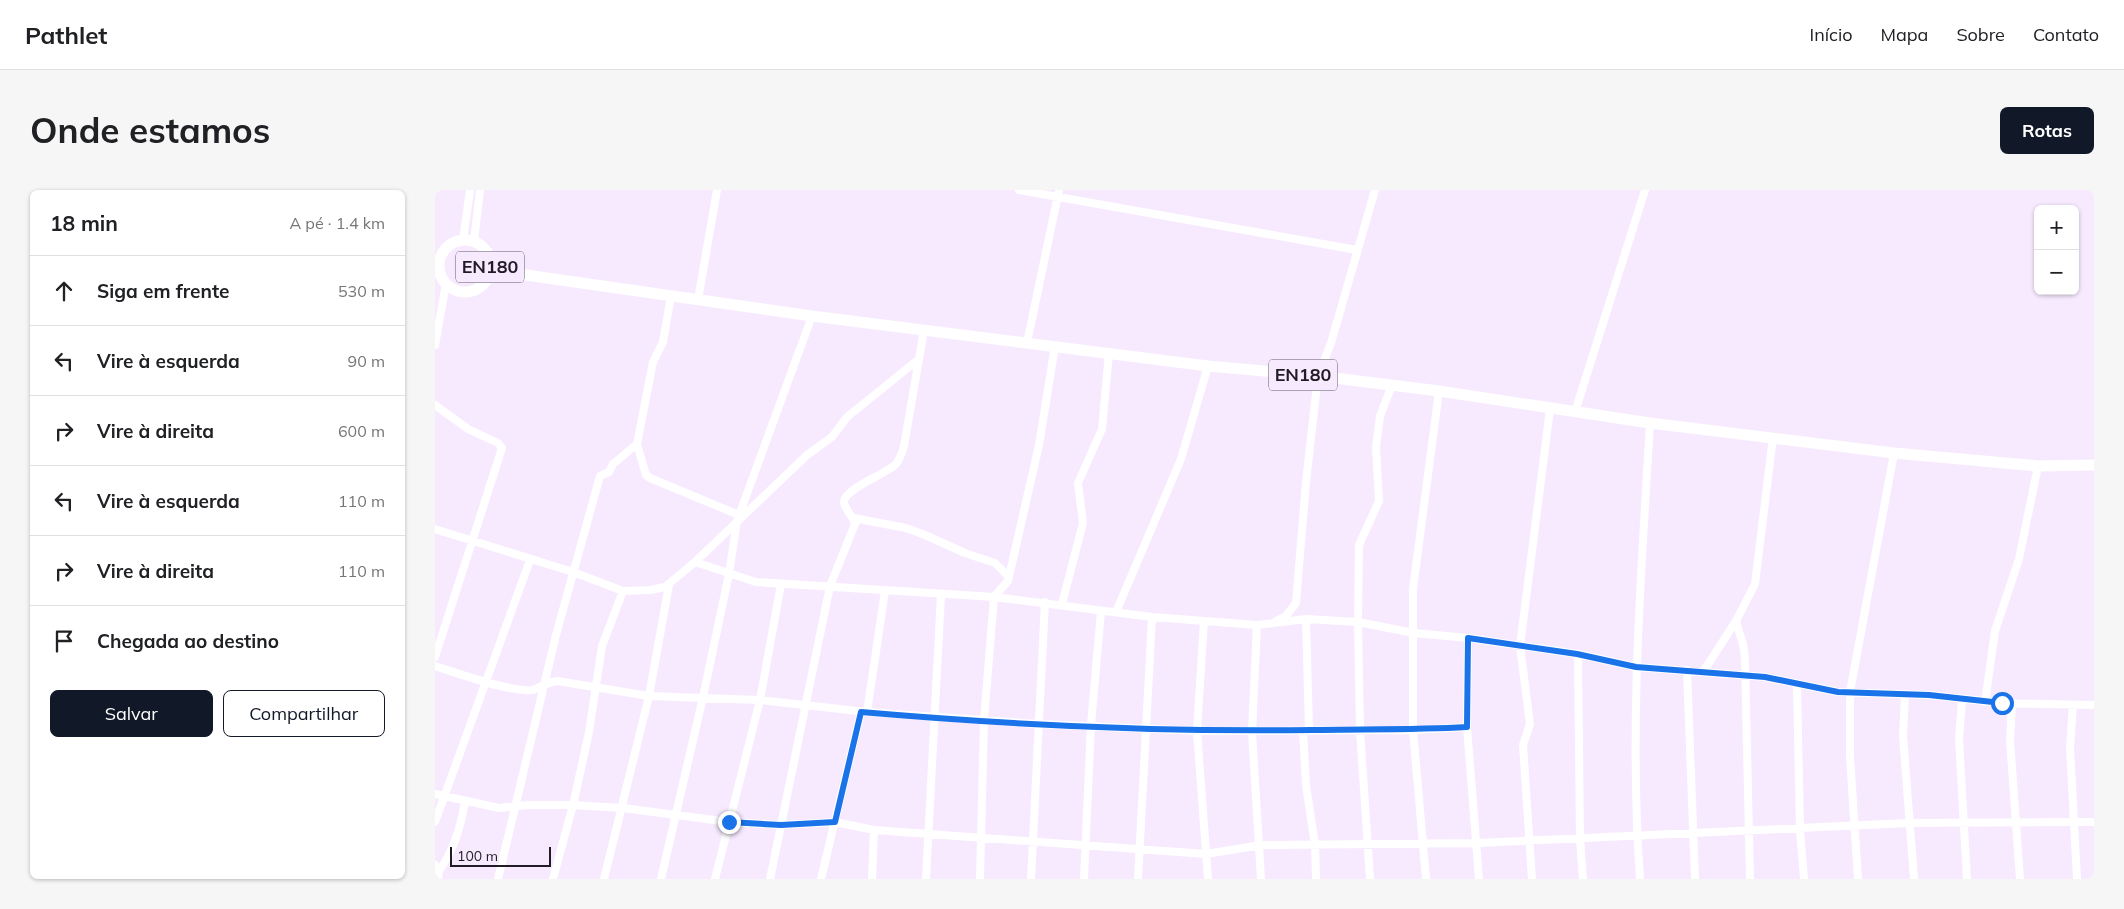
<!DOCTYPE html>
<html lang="pt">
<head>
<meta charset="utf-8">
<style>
	:root { --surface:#fff; --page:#f6f6f6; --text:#202124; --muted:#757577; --line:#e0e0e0; --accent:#111827 }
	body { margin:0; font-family:Mulish,sans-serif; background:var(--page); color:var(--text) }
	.controls { position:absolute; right:15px; top:15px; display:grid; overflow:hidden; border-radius:8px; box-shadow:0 1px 4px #0004 }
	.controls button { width:45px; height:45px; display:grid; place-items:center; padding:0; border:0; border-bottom:1px solid var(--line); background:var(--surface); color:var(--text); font:25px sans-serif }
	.scale { position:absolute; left:15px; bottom:12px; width:101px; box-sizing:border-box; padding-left:5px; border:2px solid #211b24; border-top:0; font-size:14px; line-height:18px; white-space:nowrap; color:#211b24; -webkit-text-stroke:4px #f7eaff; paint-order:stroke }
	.stop { position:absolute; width:15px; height:15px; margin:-11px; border:4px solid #1a73e8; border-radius:50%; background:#fff }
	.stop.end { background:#1a73e8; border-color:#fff; box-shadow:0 1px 5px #0008 }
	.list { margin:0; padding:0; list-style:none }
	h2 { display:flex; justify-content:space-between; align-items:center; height:65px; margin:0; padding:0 20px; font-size:21px }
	h2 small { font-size:16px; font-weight:400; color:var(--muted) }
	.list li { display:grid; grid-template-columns:32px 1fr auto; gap:15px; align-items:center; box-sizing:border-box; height:70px; padding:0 20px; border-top:1px solid var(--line) }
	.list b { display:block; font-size:19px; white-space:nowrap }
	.list em { font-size:16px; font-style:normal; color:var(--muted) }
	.actions { display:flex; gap:10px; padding:15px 20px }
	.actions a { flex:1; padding:11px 0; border:1px solid var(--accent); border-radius:8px; text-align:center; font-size:18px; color:var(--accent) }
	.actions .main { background:var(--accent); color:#fff }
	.icon { flex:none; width:28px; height:28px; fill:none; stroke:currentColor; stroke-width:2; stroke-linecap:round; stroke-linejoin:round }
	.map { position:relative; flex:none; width:1659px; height:689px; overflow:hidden; border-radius:8px }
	header { display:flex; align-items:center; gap:30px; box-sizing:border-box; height:70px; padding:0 25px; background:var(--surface); border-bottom:1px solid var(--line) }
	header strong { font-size:24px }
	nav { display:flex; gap:28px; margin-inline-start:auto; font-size:18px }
	.intro { display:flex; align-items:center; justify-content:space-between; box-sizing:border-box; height:120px; padding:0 30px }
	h1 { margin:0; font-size:35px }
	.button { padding:12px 22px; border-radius:8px; background:var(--accent); color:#fff; font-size:18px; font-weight:700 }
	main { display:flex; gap:30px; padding:0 30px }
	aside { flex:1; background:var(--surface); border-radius:8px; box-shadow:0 1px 4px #0004 }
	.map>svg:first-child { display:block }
</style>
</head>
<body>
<header>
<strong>Pathlet</strong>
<nav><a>Início</a><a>Mapa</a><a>Sobre</a><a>Contato</a></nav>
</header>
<div class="intro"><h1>Onde estamos</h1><a class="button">Rotas</a></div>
<main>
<aside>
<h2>18 min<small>A pé · 1.4 km</small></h2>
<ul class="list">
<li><svg class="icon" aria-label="ahead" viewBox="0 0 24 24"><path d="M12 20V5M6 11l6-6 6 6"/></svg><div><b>Siga em frente</b></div><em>530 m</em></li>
<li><svg class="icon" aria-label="left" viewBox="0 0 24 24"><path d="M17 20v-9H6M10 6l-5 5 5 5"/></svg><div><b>Vire à esquerda</b></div><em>90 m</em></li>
<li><svg class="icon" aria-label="right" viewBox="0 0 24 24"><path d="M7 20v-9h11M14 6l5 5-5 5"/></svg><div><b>Vire à direita</b></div><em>600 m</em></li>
<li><svg class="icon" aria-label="left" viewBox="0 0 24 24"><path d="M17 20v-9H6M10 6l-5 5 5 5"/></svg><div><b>Vire à esquerda</b></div><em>110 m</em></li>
<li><svg class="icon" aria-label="right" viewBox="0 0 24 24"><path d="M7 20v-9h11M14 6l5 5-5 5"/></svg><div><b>Vire à direita</b></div><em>110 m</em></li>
<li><svg class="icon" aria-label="arrive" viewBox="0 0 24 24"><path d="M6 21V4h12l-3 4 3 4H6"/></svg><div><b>Chegada ao destino</b></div></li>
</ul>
<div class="actions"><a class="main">Salvar</a><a>Compartilhar</a></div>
</aside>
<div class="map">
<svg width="1659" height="689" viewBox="0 0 1659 689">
	<rect width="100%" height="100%" fill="#f7eaff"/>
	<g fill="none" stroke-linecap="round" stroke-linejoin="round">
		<path stroke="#fff" stroke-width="8" d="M 584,0 L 922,60
			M 28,50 L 35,0
			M 39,51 L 45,0
			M 263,110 L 282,0
			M 592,153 L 624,0
			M 0,155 L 11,94
			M 0,215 L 33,239 L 63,253 L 67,258 L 0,467
			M 1140,222 L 1210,0
			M 202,254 L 211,285 L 215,288 L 304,325
			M 419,328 L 471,338 L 490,345 L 530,363 L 560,373 L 574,387
			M 0,339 L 138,382 L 188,401 L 215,400 L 230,397 L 260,372 L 372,265 L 397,247 L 412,227 L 484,169
			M 260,372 L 321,392 L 559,407 L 717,427 L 822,435 L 871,429 L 923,432 L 979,443 L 1033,448 L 1143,464 L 1201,477 L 1330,487 L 1403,502 L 1494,505 L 1567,513 L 1659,515
			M 627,414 L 648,333 L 643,293 L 667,239 L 674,163
			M 681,422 L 746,269 L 773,176
			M 871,429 L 874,540
			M 769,431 L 762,541 L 773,689
			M 841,431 L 851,426 L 861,413 L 871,292 L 883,186 L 896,153 L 940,0
			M 1301,431 L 1309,458 L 1310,471 L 1315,689
			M 822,435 L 817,542 L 826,689
			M 1033,448 L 1032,537 L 1044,689
			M 1143,464 L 1145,649 L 1148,689
			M 0,476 C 21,483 78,503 97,500 C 105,498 113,492 122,491 L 214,506 L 325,510 L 432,522 L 604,534 L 762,541 L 978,540 L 1032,537
			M 1252,480 L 1260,689
			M 1268,482 L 1301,431 L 1320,394 L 1338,247
			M 1362,494 L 1365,640 L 1369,689
			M 1470,504 L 1468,546 L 1479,689
			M 1527,510 L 1524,549 L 1532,689
			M 1550,512 L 1560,441 L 1584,369 L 1603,276
			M 1577,513 L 1575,550 L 1585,689
			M 1638,515 L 1635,558 L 1642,689
			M 432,522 L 450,401
			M 868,541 L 871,595 L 880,655 L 881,689
			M 0,604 L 64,618 L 93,615 L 138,615 L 188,618 L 294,632 L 346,635 L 400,632 L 439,640 L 771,664 L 826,655 L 1043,653 L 1473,633 L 1659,632
			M 0,632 L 95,370
			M 0,675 L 4,681 L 3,689
			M 4,681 C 19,660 26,637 30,611
			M 63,689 L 121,445 L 165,286 L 174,282 L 178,274 L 202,254 L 218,172 L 228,152 L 236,106
			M 118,689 L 138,615 L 154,542 L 167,456 L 188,401
			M 169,689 L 214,506 L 234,395
			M 226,689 L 268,507 L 294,384 L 302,331 L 377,126
			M 280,689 L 325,510 L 346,394
			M 335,689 L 395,396 L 420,334 C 418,326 411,321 409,313 C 407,299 452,284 461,274 C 465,269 467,263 469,256 L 489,140
			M 386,689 L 426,522
			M 437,689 L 439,640
			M 491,689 L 506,405
			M 545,689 L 549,530 L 559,407 L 573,391 L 604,255 L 620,156
			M 596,689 L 610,412
			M 649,689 L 656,535 L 666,421
			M 703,689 L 717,427
			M 935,689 L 925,540 L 923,432 L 924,355 L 944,311 L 941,257 L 945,226 L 957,195
			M 991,689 L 978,540 L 978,399 L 1004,201
			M 1097,689 L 1088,555 L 1095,534 L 1085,456 L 1115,219
			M 1205,689 C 1194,537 1206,385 1215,233
			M 1423,689 L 1415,566 L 1415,502 L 1459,263"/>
		<path stroke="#fff" stroke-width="11" d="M4 76a26 26 0 1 1 52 0a26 26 0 1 1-52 0Z
			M 53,87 L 77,83 L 377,126 L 773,176 L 883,186 L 1004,201 L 1215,233 L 1459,263 L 1603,276 L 1659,275"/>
	</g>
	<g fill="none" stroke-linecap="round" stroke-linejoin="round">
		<path stroke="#1a73e8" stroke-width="6" d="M 294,632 L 346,635 L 400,632 L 426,522 C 576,535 727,542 877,540 C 929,539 980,540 1032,537 L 1033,448 L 1142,464 L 1201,477 L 1330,487 L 1403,502 L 1494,505 L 1567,513"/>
	</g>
	<g text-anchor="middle" stroke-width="4.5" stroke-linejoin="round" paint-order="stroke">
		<g fill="#f7eaff" stroke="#615966" stroke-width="1">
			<rect x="21" y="61.5" width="68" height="31" rx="4"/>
			<rect x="834" y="169.5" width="68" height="31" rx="4"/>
		</g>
		<g font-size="18" font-weight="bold" fill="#211b24">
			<text x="55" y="83">EN180</text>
			<text x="868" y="191">EN180</text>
		</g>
	</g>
</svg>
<div class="controls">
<button>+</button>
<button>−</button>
</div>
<div class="scale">100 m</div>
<div class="stop" style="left:1567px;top:513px"></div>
<div class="stop end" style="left:294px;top:632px"></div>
</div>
</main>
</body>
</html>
